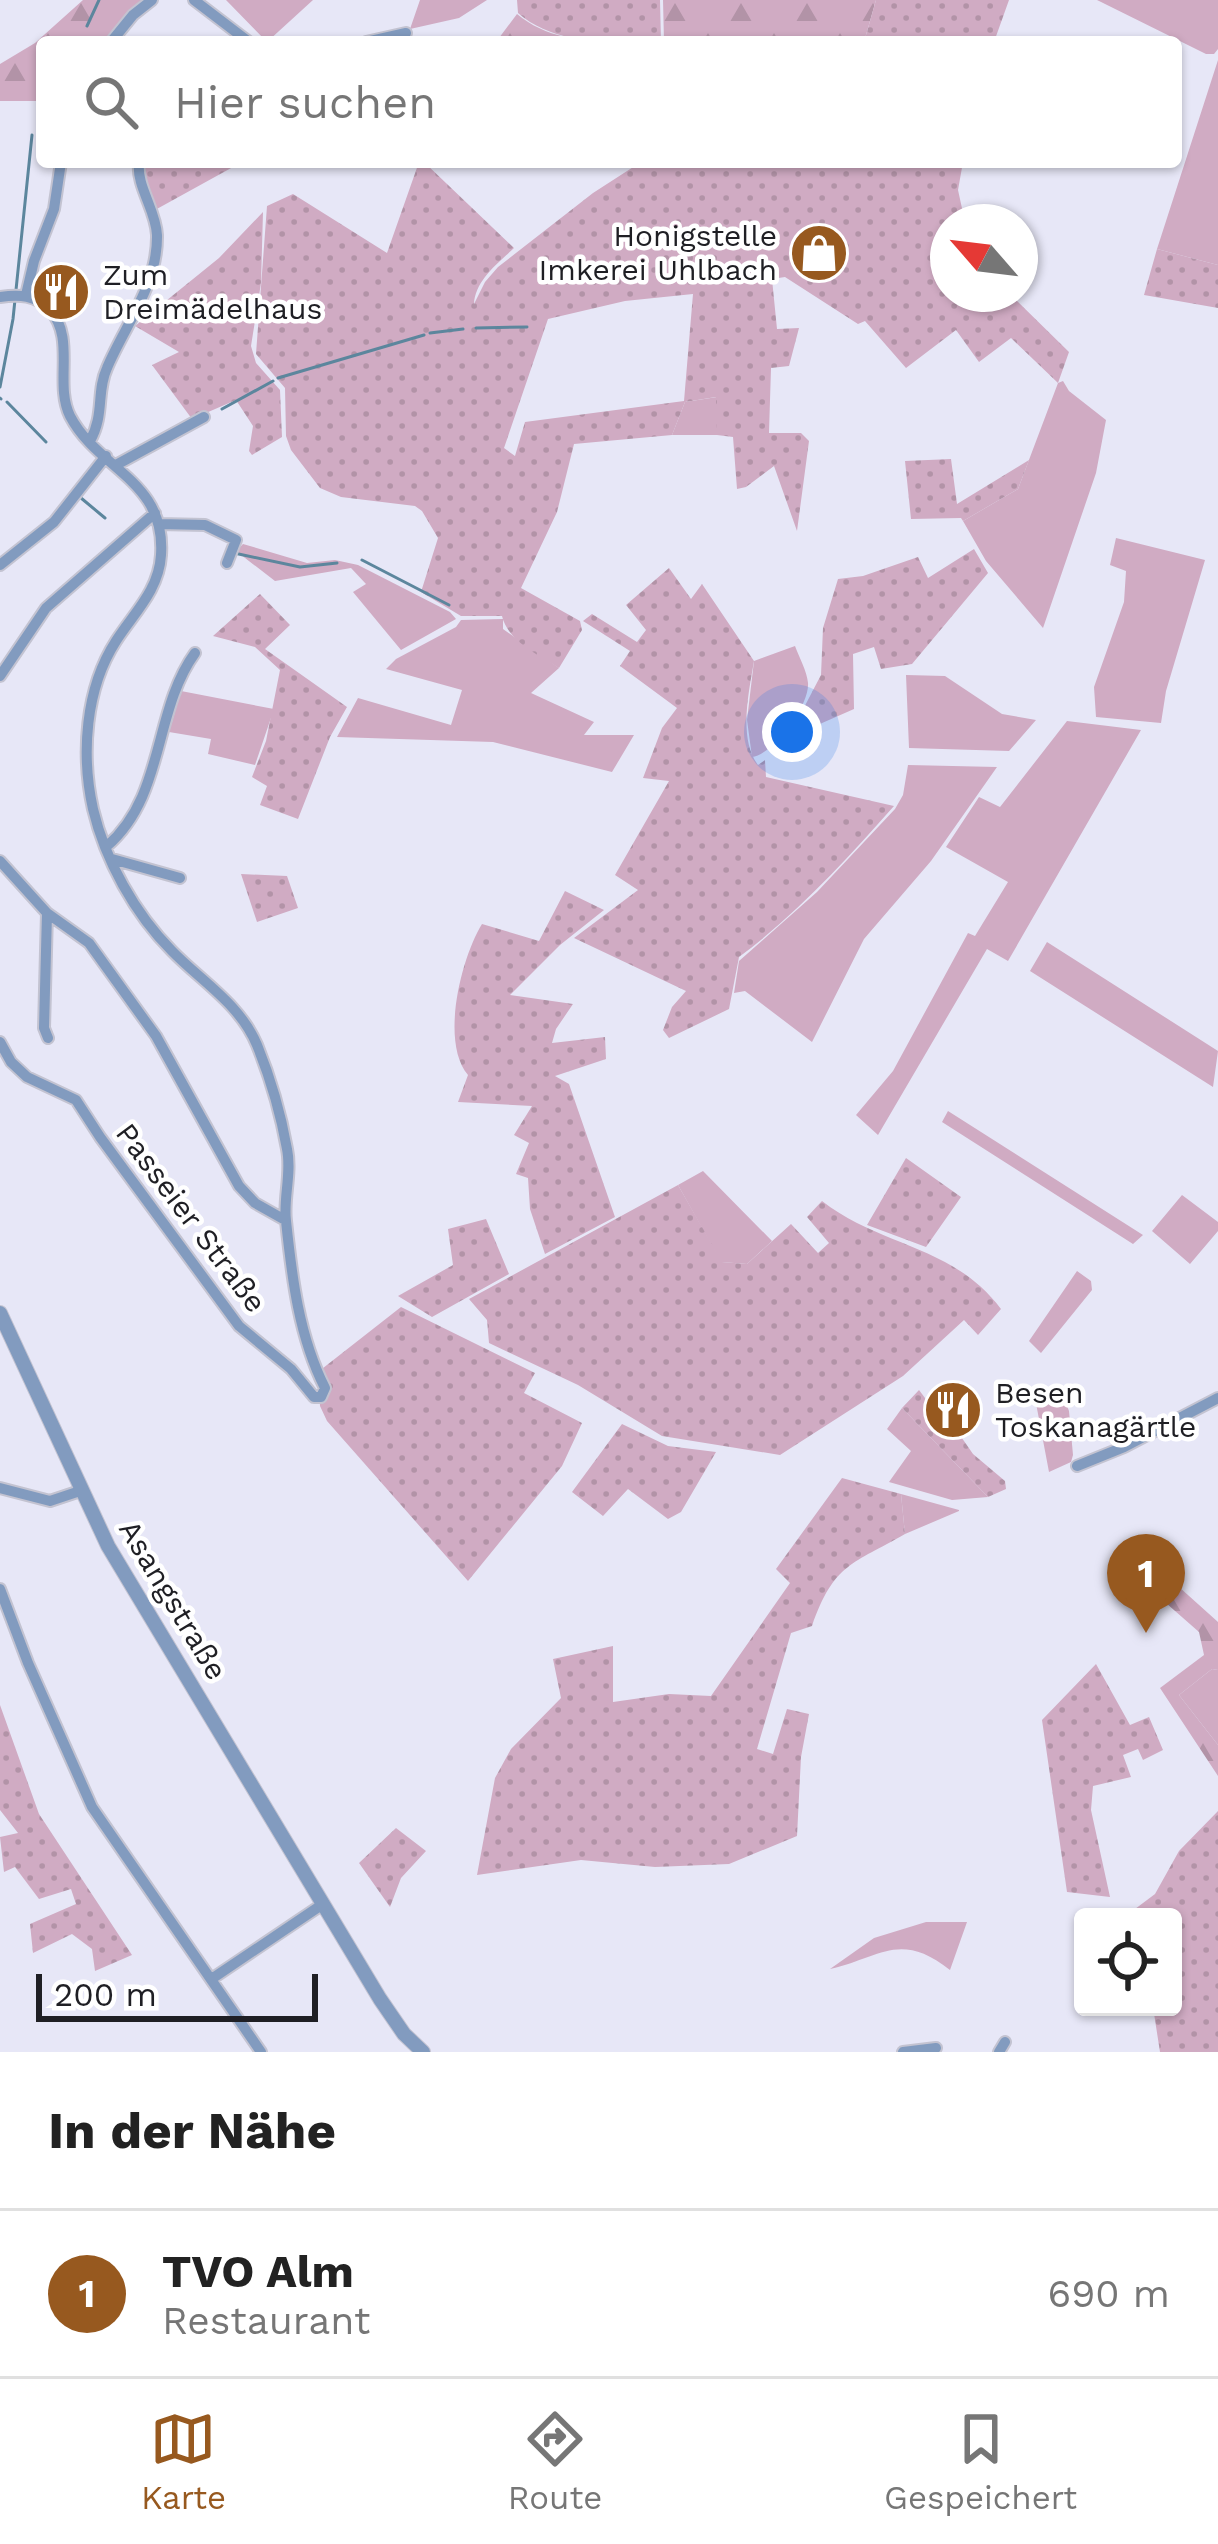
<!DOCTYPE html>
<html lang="de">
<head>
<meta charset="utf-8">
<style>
	:root { --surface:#fff; --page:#f2f2f2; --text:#222; --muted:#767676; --line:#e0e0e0; --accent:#97591f }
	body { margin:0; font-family:"Work Sans",sans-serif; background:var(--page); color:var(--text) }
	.controls { position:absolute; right:36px; bottom:36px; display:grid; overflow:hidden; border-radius:12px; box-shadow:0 3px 9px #0004 }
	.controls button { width:108px; height:108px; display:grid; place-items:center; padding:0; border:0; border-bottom:3px solid var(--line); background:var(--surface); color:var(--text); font:60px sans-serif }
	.compass { position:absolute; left:930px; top:204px; width:108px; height:108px; border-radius:50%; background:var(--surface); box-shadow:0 3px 9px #0004; rotate:298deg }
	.scale { position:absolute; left:36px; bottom:30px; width:282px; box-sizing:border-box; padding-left:12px; border:6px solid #1f1f24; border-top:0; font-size:33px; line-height:42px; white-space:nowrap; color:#1f1f24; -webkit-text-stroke:9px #fff; paint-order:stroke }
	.you { position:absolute; left:792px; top:732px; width:42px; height:42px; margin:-30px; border:9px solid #fff; border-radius:50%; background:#1a73e8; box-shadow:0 0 0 18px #1a73e833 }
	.badge { display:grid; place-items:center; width:78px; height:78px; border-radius:50%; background:var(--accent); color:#fff; font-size:39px; font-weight:700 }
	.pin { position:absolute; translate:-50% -99px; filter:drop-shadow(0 3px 6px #0008) }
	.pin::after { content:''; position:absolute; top:63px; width:42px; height:36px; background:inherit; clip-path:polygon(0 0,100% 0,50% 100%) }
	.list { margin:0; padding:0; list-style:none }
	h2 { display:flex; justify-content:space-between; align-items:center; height:156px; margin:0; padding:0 48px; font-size:51px }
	h2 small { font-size:39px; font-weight:400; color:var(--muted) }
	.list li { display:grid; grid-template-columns:78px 1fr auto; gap:36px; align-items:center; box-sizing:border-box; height:168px; padding:0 48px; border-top:3px solid var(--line) }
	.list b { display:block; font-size:45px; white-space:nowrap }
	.list p { margin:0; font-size:39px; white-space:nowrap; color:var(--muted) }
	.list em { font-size:39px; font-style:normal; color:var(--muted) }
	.icon { flex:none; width:66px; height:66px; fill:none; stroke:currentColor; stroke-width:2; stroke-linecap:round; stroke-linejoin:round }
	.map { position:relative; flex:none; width:1218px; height:2052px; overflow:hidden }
	.search { position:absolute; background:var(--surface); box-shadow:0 3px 9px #0004; left:36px; right:36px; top:36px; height:132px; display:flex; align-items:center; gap:30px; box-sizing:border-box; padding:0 42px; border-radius:12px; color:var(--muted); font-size:45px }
	.sheet { height:324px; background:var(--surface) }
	nav { display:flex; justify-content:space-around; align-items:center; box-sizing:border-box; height:168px; border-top:3px solid var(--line); background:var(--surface); font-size:33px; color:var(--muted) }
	nav a { display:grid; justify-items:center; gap:6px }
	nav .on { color:var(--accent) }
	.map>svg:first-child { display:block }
</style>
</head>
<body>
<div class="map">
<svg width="1218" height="2052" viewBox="0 0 1218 2052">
	<defs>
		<pattern id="forest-firs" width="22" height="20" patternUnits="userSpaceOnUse" patternTransform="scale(3)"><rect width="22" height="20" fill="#d0abc3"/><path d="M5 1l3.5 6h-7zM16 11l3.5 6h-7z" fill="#b293a7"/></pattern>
		<pattern id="garden-dots" width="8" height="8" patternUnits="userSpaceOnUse" patternTransform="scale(3)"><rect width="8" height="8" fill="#d0abc3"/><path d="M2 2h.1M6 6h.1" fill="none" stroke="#b293a7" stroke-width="1.8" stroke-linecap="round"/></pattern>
	</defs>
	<rect width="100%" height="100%" fill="#e7e7f7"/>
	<path fill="#d0abc3" d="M 226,0 L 313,0 L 267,42 Z
		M 420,0 L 487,0 L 459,18 L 410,29 Z
		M 1097,0 L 1218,0 L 1218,49 L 1214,54 L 1206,54 Z
		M 1218,60 L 1218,265 L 1157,249 Z
		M 1063,381 L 1069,391 L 1106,420 L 1096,473 L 1043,628 L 986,561 L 963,521 L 1018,489 L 1058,383 Z
		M 717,397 L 717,435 L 672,435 L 685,402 Z
		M 1116,538 L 1205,560 L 1166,691 L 1161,723 L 1096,717 L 1094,687 L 1124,602 L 1126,571 L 1110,565 Z
		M 243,544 L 307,563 L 335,560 L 358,565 L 450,612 L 456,619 L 401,650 L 353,592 L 366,584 L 351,568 L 275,581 L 236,551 Z
		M 503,619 L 503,629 L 559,668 L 531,693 L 594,722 L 584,735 L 634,735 L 612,772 L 493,742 L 337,737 L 358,698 L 451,725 L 462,690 L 386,669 L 396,659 L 456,627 L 461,620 Z
		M 795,646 C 799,657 807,671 808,683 C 810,705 773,755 752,757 L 747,720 L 754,661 Z
		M 906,675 L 945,676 L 1002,714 L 1036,720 L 1009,751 L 909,748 Z
		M 181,691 L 274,709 L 255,765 L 208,754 L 211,739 L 169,732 Z
		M 1067,721 L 1141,730 L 1008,961 L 987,949 L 878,1135 L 856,1115 L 893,1071 L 968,933 L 975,936 L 1008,882 L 946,847 L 979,797 L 1000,807 Z
		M 908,765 L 997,767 L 931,861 L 864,939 L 812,1042 L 745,991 L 734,993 L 739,961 L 817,892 L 895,809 L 903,795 Z
		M 1047,942 L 1218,1051 L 1213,1087 L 1030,971 Z
		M 948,1111 L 1143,1235 L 1133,1244 L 942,1122 Z
		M 703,1171 L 772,1241 L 747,1264 L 721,1262 L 678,1185 Z
		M 1182,1195 L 1218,1222 L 1218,1231 L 1190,1264 L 1152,1231 Z
		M 1077,1271 L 1091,1281 L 1092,1290 L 1041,1353 L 1029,1341 Z
		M 1059,1386 L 1069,1411 L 1073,1455 L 1071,1462 L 1049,1472 L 1035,1398 Z
		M 902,1408 L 988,1497 L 952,1500 L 889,1482 L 911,1451 L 887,1429 Z
		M 901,1494 L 959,1510 L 959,1511 L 905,1534 Z
		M 1212,1669 L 1218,1670 L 1218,1745 L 1179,1695 Z
		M 926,1922 L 967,1922 L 950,1970 C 900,1930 879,1958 830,1969 L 874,1938 Z"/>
	<path fill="url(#forest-firs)" d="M 83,0 L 146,0 L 107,42 L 42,42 L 42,101 L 0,101 L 0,64 L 35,43 Z
		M 663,0 L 876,0 L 864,42 L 664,42 Z
		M 517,14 C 546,38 580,41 617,42 L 496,42 Z
		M 1159,1569 L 1218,1622 L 1218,1670 L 1212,1669 L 1179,1695 L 1218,1745 L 1218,1776 L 1160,1688 L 1204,1655 L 1199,1632 L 1150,1589 Z"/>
	<path fill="url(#garden-dots)" fill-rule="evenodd" d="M 517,0 L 660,0 L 661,42 C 612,42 556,46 518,13 Z
		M 876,0 L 1009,0 L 994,42 L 864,42 Z
		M 142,162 L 242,162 L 155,210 L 141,171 Z
		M 419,162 L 424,162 L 514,248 C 497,264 475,281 474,304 L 485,282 L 498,267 L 593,193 L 641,162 L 963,162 L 958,190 L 965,222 L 948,222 L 948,294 L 1010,294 L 1069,352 L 1058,383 L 1011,338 L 979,362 L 956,330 L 906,368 L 865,321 L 858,324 L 785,277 L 772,279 L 777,329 L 799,328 L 789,366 L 771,368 L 769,433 L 801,433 L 809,441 L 797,531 L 774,466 L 746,487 L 737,489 L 733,437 L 717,435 L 716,397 L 685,402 L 672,435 L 574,444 L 557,512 L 521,588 L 580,621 L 582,630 L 559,668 C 537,654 508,641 502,616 L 461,616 L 421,592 L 438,538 L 422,511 L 415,506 L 341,497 L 320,488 L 291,450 L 286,436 L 285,388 L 256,354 L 267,206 L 293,194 L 387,253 ZM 693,294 L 684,401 L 525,422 L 515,456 L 504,448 L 548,319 L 625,301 Z
		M 263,212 L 261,283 L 251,346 L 256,363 L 280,390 L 282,437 L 252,455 L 249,451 L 253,426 L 236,400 L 192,419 L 152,365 L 179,352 L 135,326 L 219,258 Z
		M 1157,249 L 1218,265 L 1218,308 L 1144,295 Z
		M 951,459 L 957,504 L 1029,460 L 1018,489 L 963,521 L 961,518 L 911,519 L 905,461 Z
		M 974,549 L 988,573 L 912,664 L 881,669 L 874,647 L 853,654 L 854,709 L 788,738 L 821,675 L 823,628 L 838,579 L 863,576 L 918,557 L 928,578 Z
		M 669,568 L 691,599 L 702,584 L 754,661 C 749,692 738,738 758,765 L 765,760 L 766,777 L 894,806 C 846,860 797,914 739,957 L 729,1009 L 669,1038 L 663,1030 L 672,1007 L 686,991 L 574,938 L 638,890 L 615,875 L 669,781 L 643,778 L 662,728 L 677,708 L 620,666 L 630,651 L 583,621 L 592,614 L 637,642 L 646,630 L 626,605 Z
		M 260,594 L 290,625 L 265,649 L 347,707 L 330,737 L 298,819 L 260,805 L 267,786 L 252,777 L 266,741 L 280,670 L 255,647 L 213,636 Z
		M 241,874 L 287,876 L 298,908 L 257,922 Z
		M 565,891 L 604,910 L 560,945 L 510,995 L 573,1004 L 556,1029 L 552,1043 L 605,1037 L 606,1059 L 555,1076 L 569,1084 L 615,1217 L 545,1254 L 530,1209 L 528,1178 L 516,1174 L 529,1143 L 514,1135 L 532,1106 L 458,1102 L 468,1075 C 440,1042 461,958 482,924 L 539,941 Z
		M 906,1158 L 961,1197 L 926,1247 L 867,1225 Z
		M 678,1185 L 722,1262 L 747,1264 L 791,1224 L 818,1253 L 829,1243 L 807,1217 L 822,1201 C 881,1247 953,1245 1001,1309 L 978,1335 L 964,1320 L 903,1376 L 780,1455 L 662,1436 L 578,1385 L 489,1343 L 487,1320 L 469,1299 Z
		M 486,1219 L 509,1274 L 432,1317 L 398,1296 L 453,1265 L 448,1229 Z
		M 401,1307 L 535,1373 L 524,1393 L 582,1423 L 562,1466 L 468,1581 L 327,1421 L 320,1406 L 318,1372 Z
		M 919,1390 L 940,1418 L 946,1415 L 973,1454 L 1005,1481 L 1006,1489 L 988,1497 L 902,1408 Z
		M 622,1424 L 668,1446 L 716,1452 L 681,1512 L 668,1519 L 628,1489 L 603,1516 L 572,1492 Z
		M 842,1478 L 901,1494 L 905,1534 C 853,1564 834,1563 812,1626 L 791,1633 L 757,1749 L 773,1754 L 787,1709 L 809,1714 L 801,1757 L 797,1836 L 729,1864 L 655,1867 L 581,1860 L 477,1875 L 495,1778 L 511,1749 L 561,1698 L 553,1659 L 613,1646 L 613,1702 L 669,1694 L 711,1696 L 790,1583 L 776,1569 Z
		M 1096,1664 L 1130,1725 L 1149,1717 L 1163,1750 L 1143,1760 L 1138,1749 L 1123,1755 L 1131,1777 L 1093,1786 L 1091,1810 L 1110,1897 L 1067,1892 L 1042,1720 Z
		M 0,1705 L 39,1814 L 132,1955 L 95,1971 L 92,1949 L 72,1934 L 33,1953 L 30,1924 L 76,1904 L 71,1889 L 39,1899 L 15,1867 L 4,1872 L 0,1837 L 18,1833 L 0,1810 Z
		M 1218,1811 L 1218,2052 L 1160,2052 L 1153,2007 L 1173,2007 L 1173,1917 L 1138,1917 L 1135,1909 L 1155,1894 L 1179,1851 Z
		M 396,1828 L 426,1851 L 401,1878 L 390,1907 L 359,1863 Z"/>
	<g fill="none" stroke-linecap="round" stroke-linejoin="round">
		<path stroke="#5c869d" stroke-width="3" d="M 87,26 L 99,0
			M 476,328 L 527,327
			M 430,333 L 463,329
			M 278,378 L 424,335
			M 0,387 L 13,319 L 32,135
			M 0,398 L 1,399
			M 7,402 L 46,442
			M 222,409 L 273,381
			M 81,498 L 105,518
			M 234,553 L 300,567 L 337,563
			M 362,560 L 449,605"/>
		<defs>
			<path id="minor" d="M 194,0 L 249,42
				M 111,42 L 133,15 L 152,0
				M 366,42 L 406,33
				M 26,295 L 34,261 L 54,209 L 61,162
				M 0,297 C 19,294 36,295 50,310 C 76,338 54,384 70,416 C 98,470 166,480 161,555 C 159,590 134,613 116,641 C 85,689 81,755 93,809 C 105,860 135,914 172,951 C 201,981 240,1004 257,1045 C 270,1077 281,1115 287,1149 C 292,1173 283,1199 286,1221 C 292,1278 299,1337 325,1388 L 321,1397 L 314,1397 L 291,1369 L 239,1326 L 100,1137 L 76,1100 L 27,1077 L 11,1062 L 0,1042
				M 90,441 C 105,414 96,392 107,368 C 125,325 158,285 157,235 C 156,210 136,186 139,162
				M 116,465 L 204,417
				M 159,524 L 205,525 L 236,540 L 227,563
				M 0,565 L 54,522 L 106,456
				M 0,676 L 46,608 L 155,513
				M 107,846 C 165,796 153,711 195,653
				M 112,859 L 180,878
				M 0,861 L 47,913 L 89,943 L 156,1036 L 239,1186 L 255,1203 L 285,1220
				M 47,913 L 44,1028 L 48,1038
				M 1077,1466 L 1124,1447 L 1218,1398
				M 0,1488 L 50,1501 L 80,1491
				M 0,1589 L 28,1663 L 92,1807 L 261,2052
				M 213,1978 L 323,1904
				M 903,2052 L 936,2048
				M 999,2052 L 1005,2042"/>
			<path id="tertiary" d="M 0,1313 L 108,1546 L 380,1999 L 404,2034 L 423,2052"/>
		</defs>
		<use href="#minor" stroke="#c3c3d1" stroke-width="14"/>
		<use href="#tertiary" stroke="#c3c3d1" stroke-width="16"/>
		<use href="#minor" stroke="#829bbf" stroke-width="10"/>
		<use href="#tertiary" stroke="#829bbf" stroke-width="14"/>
	</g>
	<defs>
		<symbol id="shop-disc" viewBox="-11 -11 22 22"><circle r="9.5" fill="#97591f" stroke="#fff"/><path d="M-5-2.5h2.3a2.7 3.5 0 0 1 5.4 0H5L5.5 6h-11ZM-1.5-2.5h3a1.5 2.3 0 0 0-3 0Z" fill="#fff"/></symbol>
		<symbol id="restaurant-disc" viewBox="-11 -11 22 22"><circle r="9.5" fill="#97591f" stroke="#fff"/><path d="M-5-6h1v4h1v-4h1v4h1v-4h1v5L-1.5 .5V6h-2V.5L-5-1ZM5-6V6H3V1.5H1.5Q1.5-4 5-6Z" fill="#fff"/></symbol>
	</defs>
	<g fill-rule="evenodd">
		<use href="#shop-disc" x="786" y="220" width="66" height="66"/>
		<use href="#restaurant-disc" x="28" y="259" width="66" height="66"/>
		<use href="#restaurant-disc" x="920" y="1377" width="66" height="66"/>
	</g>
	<g text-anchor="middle" stroke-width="9" stroke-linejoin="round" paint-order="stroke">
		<g font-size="30" fill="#1f1f24" stroke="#fff" text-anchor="start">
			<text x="777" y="246" text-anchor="end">Honigstelle<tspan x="777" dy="34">Imkerei Uhlbach</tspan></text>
			<text x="103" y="285">Zum<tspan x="103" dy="34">Dreimädelhaus</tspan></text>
			<text x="995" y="1403">Besen<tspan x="995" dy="34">Toskanagärtle</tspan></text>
		</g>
		<g font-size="30" fill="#1f1f24" stroke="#fff">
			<text transform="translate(191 1218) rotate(53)" y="10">Passeier Straße</text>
			<text transform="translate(173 1600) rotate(59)" y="10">Asangstraße</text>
		</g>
	</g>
</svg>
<div class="controls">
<button><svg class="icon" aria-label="locate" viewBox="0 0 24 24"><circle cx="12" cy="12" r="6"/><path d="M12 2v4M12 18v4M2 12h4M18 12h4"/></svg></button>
</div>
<svg class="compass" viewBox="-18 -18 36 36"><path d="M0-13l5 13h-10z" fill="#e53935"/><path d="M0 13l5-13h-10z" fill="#767676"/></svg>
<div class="scale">200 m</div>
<div class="you"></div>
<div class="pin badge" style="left:1146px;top:1633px">1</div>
<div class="search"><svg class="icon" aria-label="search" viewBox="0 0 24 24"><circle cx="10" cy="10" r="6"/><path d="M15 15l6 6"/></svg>Hier suchen</div>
</div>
<section class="sheet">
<h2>In der Nähe<small></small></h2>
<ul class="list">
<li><span class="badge">1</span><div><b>TVO Alm</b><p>Restaurant</p></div><em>690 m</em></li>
</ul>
</section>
<nav>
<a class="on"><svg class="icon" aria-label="map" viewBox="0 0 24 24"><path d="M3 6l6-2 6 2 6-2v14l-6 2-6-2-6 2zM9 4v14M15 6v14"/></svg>Karte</a>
<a><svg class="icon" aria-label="directions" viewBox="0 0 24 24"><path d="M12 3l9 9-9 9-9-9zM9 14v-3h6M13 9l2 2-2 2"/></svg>Route</a>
<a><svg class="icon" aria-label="saved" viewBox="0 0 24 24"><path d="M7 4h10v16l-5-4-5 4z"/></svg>Gespeichert</a>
</nav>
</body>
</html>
